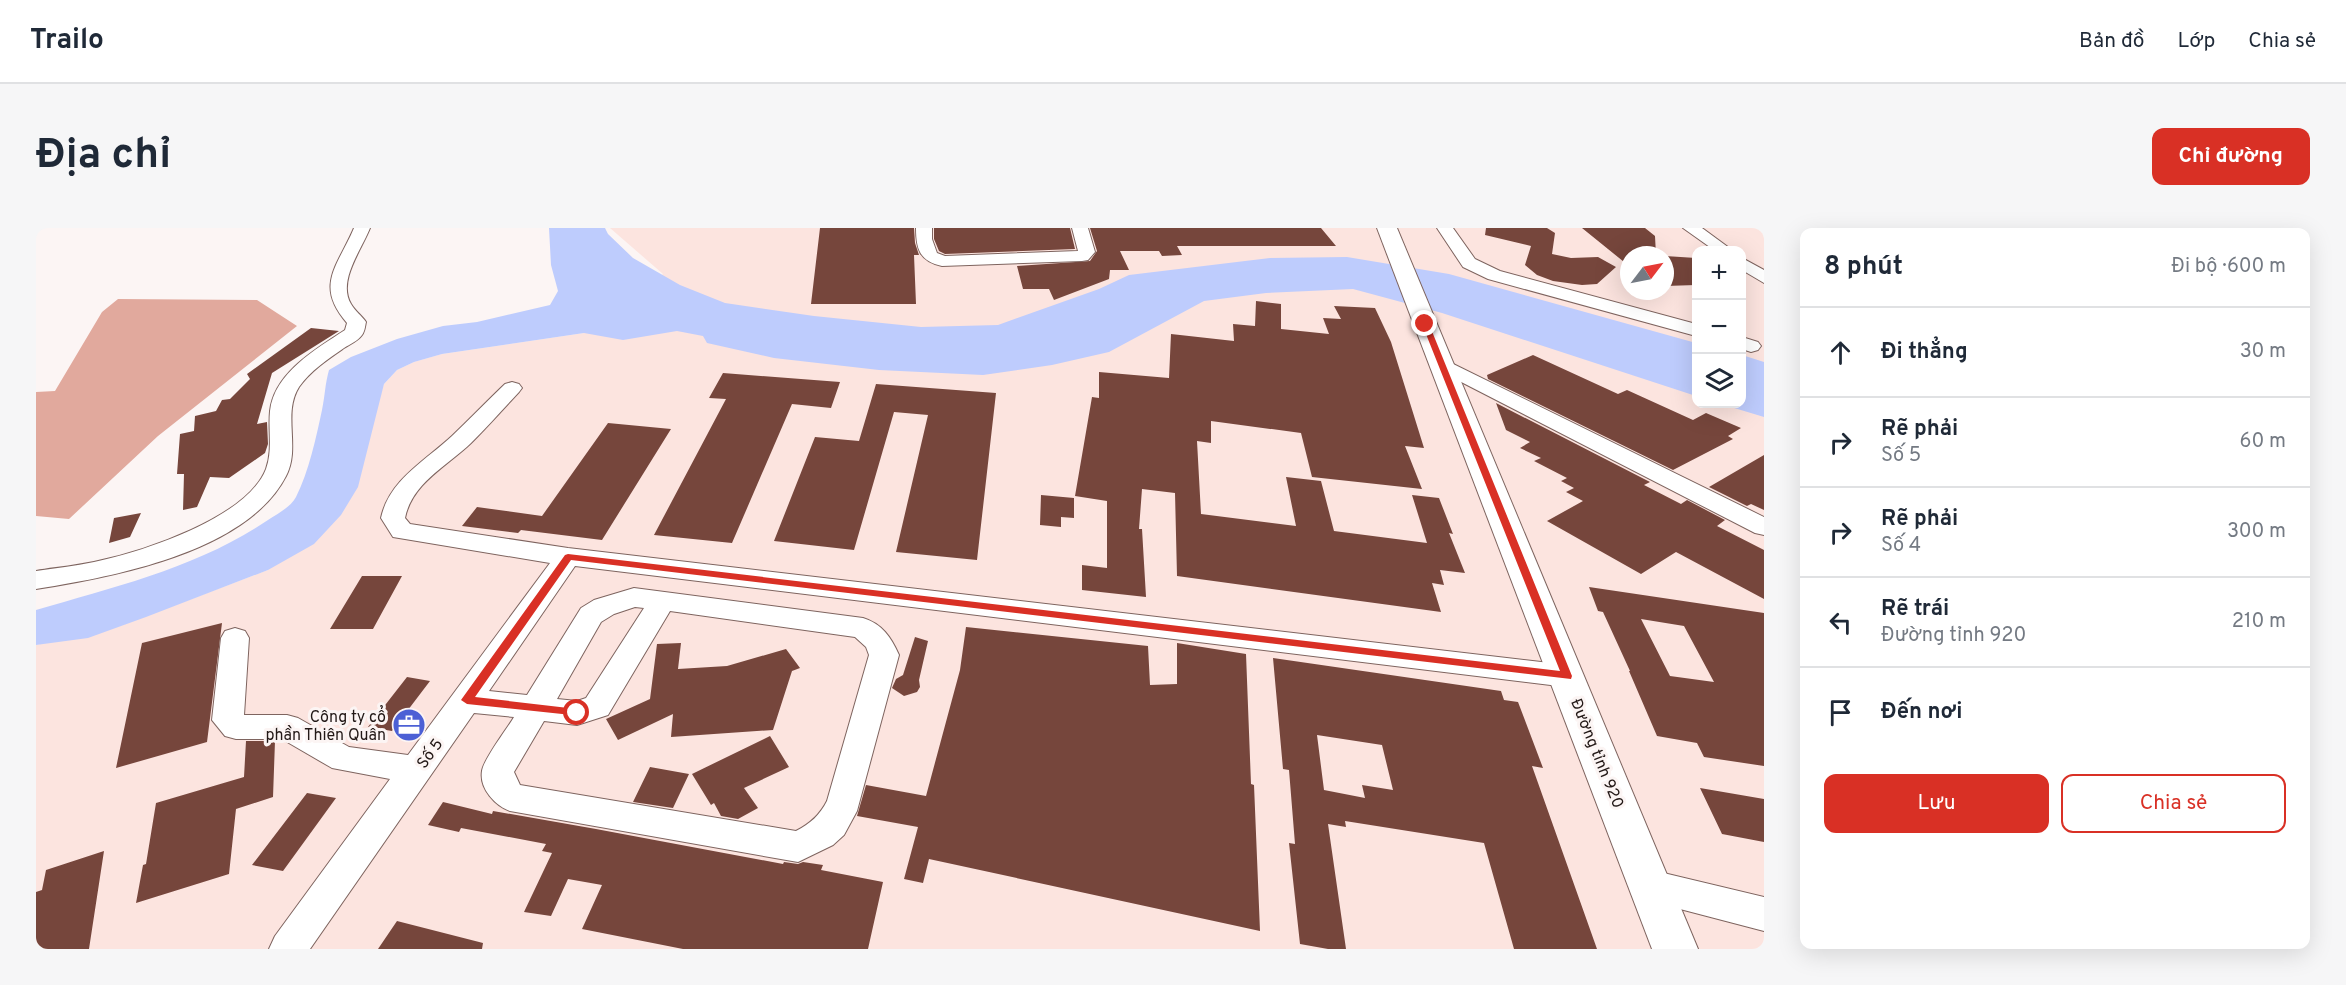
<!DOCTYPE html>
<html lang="vi">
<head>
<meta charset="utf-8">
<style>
	:root { --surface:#fff; --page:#f6f6f7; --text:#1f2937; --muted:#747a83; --line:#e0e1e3; --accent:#d93025 }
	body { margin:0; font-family:Overpass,sans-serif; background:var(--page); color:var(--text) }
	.controls { position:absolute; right:18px; top:18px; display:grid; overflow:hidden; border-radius:12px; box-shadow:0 6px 24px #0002 }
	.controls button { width:54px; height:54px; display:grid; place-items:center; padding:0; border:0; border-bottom:2px solid var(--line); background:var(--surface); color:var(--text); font:30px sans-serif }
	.compass { position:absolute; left:1584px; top:18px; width:54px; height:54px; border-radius:50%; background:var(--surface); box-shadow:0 6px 24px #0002; rotate:58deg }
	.stop { position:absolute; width:18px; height:18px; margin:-14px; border:4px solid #d93025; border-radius:50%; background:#fff }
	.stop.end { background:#d93025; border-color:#fff; box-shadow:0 2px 6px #0008 }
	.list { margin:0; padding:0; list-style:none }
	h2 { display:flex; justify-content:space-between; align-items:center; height:78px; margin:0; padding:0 24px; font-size:26px }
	h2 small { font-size:20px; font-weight:400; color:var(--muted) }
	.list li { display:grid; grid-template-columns:39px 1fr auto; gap:18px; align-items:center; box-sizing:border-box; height:90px; padding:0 24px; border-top:2px solid var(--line) }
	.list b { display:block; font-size:22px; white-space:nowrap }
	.list p { margin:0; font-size:20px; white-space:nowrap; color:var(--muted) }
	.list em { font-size:20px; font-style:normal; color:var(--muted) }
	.actions { display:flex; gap:12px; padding:18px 24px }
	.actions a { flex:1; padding:14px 0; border:2px solid var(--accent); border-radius:12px; text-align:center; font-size:21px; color:var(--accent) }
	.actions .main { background:var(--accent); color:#fff }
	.icon { flex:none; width:33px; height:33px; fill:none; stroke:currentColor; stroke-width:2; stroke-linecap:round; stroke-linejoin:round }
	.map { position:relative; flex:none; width:1728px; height:721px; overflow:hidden; border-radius:12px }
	header { display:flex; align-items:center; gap:36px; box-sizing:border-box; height:84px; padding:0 30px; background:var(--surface); border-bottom:2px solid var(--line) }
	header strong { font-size:28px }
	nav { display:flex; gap:33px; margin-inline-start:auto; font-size:21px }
	.intro { display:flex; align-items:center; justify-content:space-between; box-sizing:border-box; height:144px; padding:0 36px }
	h1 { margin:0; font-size:42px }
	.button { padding:15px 27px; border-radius:12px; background:var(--accent); color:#fff; font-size:21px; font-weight:700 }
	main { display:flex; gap:36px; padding:0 36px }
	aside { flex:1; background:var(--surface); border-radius:12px; box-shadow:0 6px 24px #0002 }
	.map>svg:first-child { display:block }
</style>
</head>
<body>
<header>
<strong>Trailo</strong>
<nav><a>Bản đồ</a><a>Lớp</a><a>Chia sẻ</a></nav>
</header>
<div class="intro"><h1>Địa chỉ</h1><a class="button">Chỉ đường</a></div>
<main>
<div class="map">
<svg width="1728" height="721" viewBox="0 0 1728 721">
	<rect width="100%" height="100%" fill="#fcf5f4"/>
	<path fill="#fce4df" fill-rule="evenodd" d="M 574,0 L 1728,0 L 1728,721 L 0,721 L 0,417 L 84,398 L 232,342 L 339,184 L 348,156 L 361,142 L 378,134 L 406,126 L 548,105 L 627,46 ZM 1660,22 L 1706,22 L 1706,176 L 1660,176 ZM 1593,27 L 1629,27 L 1629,63 L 1593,63 Z"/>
	<path fill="#e1a99d" d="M 82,71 L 221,72 L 261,98 L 122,208 L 33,291 L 0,288 L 0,164 L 19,163 L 66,84 Z"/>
	<path fill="#beccfd" d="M 513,0 L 569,0 L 572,6 L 597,30 L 644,57 L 689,75 L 778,88 L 885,99 L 962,97 L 1063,61 L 1093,47 L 1234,30 L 1311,29 L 1413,46 L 1660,115 L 1660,168 L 1406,85 L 1317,61 L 1230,65 L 1168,73 L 1073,124 L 1016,137 L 947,147 L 843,142 L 738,130 L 671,115 L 667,108 L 641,103 L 587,112 L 548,105 L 406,126 L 378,134 L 361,142 L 348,156 L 322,259 L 305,287 L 278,316 L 232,342 L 110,389 L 52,410 L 0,417 L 0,382 C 79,359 163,339 232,292 C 241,286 255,279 260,269 C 273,243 280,210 286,182 C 289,168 289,156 293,142 L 315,129 L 361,111 L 407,98 L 441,94 L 514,77 L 522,63 L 515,37 Z
		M 1706,127 L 1728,134 L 1728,189 L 1685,176 L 1706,176 Z"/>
	<path fill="#76463c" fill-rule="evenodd" d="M 784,0 L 878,0 L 879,15 L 883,27 L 878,27 L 880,76 L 775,76 Z
		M 898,0 L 1034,0 L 1039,21 L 909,26 L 903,23 L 898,11 Z
		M 1054,0 L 1285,0 L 1300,18 L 1141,18 L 1146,27 L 1126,28 L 1123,23 L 1084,23 L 1093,42 L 1074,42 L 1073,51 L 1018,72 L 1013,61 L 987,61 L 981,38 L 1054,33 L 1061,23 Z
		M 1450,0 L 1511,0 L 1519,5 L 1516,26 L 1535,30 L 1562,29 L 1580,39 L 1561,56 L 1546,57 L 1517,53 L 1501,47 L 1489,37 L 1495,18 L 1449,7 Z
		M 1546,0 L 1609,0 L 1619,8 L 1620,27 L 1593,27 L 1593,38 Z
		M 1629,28 L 1660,30 L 1660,57 L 1629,58 Z
		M 1220,73 L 1245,76 L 1245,101 L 1293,106 L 1287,90 L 1305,91 L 1298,78 L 1339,80 L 1355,114 L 1388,220 L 1369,218 L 1386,261 L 1276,249 L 1265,205 L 1175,193 L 1175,215 L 1161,213 L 1165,286 L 1260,298 L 1250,249 L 1285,253 L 1298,303 L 1391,315 L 1376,267 L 1403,270 L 1417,306 L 1413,305 L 1429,345 L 1404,342 L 1408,357 L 1396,355 L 1405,384 L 1141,348 L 1139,265 L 1106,261 L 1103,301 L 1106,301 L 1110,369 L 1046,362 L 1046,337 L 1071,340 L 1071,273 L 1039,268 L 1056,169 L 1063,170 L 1063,144 L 1133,150 L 1135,106 L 1198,113 L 1197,96 L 1219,98 Z
		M 275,100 L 303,103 L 236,145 L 221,196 L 231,194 L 232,216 L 229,225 L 193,250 L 174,249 L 161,279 L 147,282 L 148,246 L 141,246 L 144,206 L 158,203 L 159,188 L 180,183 L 186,172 L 194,171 L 214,151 L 211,146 Z
		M 1497,127 L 1582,166 L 1591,162 L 1657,192 L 1670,185 L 1705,200 L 1692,208 L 1697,211 L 1637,242 L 1452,151 L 1451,147 Z
		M 687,145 L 804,154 L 795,180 L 756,176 L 696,315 L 618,307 L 690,171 L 673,170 Z
		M 840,156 L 960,165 L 941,332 L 860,324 L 892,187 L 858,184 L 818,322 L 738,313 L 779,209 L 823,213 Z
		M 1460,175 L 1614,254 L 1608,257 L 1645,276 L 1651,272 L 1689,292 L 1681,298 L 1728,322 L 1728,371 L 1640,324 L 1605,346 L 1511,293 L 1547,273 L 1530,264 L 1538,260 L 1525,253 L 1531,250 L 1498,233 L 1505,230 L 1484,220 L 1494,214 L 1470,202 Z
		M 572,195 L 635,201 L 566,312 L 485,302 L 482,305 L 426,298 L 441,279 L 506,288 Z
		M 1728,227 L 1728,282 L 1715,276 L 1711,278 L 1673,259 Z
		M 1005,267 L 1038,270 L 1038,290 L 1025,289 L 1025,299 L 1004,297 Z
		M 105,285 L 94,309 L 73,315 L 78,290 Z
		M 326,348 L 366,348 L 337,401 L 294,401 Z
		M 1553,359 L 1728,385 L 1728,538 L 1668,529 L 1661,515 L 1621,508 L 1593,443 L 1594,443 L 1567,384 L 1562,383 ZM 1605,391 L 1648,398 L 1678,454 L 1634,448 Z
		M 186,395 L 171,514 L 80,540 L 106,415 Z
		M 930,399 L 1112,418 L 1114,457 L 1141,456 L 1141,415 L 1210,426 L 1215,556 L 1218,557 L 1224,703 L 893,631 L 887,655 L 868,651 L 882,599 L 821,588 L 830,557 L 890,568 L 924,442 Z
		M 879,409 L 892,413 L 883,452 L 884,459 L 881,464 L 868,468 L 856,460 L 860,451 L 867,447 Z
		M 645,415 L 642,441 L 691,438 L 750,421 L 764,440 L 756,443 L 737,502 L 635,509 L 637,486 L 582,512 L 570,491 L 614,471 L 621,416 Z
		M 1237,430 L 1465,463 L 1468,472 L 1482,474 L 1507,540 L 1496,538 L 1561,721 L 1478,721 L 1448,615 L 1309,593 L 1310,599 L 1292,596 L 1310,721 L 1292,721 L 1264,716 L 1253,615 L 1259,616 L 1253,542 L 1247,541 ZM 1281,507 L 1346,517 L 1357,562 L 1326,557 L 1329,570 L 1288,562 Z
		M 371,449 L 394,453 L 356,503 L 332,499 Z
		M 734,508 L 753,539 L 708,560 L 722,580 L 702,591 L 685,588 L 678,575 L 675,577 L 656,546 Z
		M 210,513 L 239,513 L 237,569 L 200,581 L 193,646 L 100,675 L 107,637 L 110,636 L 120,575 L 208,549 Z
		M 614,539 L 653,546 L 637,580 L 597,574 Z
		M 1664,560 L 1728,571 L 1728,614 L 1686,606 Z
		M 271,565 L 300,570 L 247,643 L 216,637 Z
		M 407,574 L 456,586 L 457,583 L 560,601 L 747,636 L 748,634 L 762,636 L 767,634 L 787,637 L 785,642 L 847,654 L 832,721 L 647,721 L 546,701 L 566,657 L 532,651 L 515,688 L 488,684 L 516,625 L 506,623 L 510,616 L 425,600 L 423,604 L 392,597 Z
		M 68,623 L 53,721 L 0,721 L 0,664 L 6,662 L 10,642 Z
		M 361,693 L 447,715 L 446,721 L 342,721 Z"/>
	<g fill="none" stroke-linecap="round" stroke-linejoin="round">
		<defs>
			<path id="minor" d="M 318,0 L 334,0 C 326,21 301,53 315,76 C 319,83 326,88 330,94 C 329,98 329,103 326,107 C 322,113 314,116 308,120 C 292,131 274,143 263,159 C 246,186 265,220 250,248 C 211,324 77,349 0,361 L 0,343 C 19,340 39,338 58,334 C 106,324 211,290 230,241 C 237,222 232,203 234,183 C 238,145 280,121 309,102 L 311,95 C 278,57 302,38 318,0 Z
				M 880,0 L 896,0 L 896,11 L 901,25 L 909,28 L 1042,23 L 1036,0 L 1052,0 L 1059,24 L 1052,32 L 1046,33 L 906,38 C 884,33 880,22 880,0 Z
				M 1401,0 L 1417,0 L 1439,31 L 1464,43 L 1660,96 L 1660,108 L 1452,51 L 1427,39 Z
				M 1647,0 L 1666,0 L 1696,22 L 1678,22 Z
				M 1706,30 L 1728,42 L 1728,55 L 1706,42 Z
				M 1706,109 L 1722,114 L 1725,118 L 1722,122 L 1715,124 L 1706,121 Z
				M 1405,130 L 1728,289 L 1728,307 L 1719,305 L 1398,140 L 1395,136 L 1398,132 Z
				M 476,154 L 483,156 L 486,160 L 483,164 C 467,181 452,198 435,215 C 411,238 376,255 369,290 L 374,296 L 532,320 L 1531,437 L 1541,440 L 1546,448 L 1541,456 L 1531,459 L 539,338 L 453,463 L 491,467 L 545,380 L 558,372 L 598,360 L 827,390 C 846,396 855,409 863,427 L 821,583 L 808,607 L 797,617 L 762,634 L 474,583 C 460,578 443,561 446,543 C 447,532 471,501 478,489 L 438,485 L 274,721 L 233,721 L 239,708 L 354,551 L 296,540 L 246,511 L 200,511 L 189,508 L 176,492 L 185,410 L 189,403 L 199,400 L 209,403 L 213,410 L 208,487 L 251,487 L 262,490 L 313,519 L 372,527 L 514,335 L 357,309 L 345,290 C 353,252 389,233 416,208 C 434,191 451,173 469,156 ZM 599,379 L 608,380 L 550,470 L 541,473 L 521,471 L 565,394 L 578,386 ZM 634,383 L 819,409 L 830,419 L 833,427 L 791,573 C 784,587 774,596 760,603 L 484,557 L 478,544 L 508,493 L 541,497 L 572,487 Z
				M 1615,642 L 1728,669 L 1728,703 L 1602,670 L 1597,658 L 1602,646 Z"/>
			<path id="major" d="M 1341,0 L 1361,0 L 1662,721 L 1616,721 Z"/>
		</defs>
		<use href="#minor" stroke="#7e645f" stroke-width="2"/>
		<use href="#major" stroke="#7e645f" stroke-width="2"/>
		<use href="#minor" fill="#fff" fill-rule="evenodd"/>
		<use href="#major" fill="#fff" fill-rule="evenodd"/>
	</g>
	<path fill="#d93025" d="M 1389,94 L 1393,96 L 1536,448 L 1535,451 L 535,332 L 439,469 L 541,481 L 545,482 L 545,488 L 431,476 L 425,472 L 529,327 L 532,326 L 1524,443 L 1386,96 Z"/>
	<defs>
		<symbol id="office-disc" viewBox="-11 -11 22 22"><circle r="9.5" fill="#4c60d5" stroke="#fcf5f4"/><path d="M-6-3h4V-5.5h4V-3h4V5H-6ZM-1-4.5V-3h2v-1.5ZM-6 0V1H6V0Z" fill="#fff"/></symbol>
	</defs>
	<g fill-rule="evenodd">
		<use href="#office-disc" x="354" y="478" width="38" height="38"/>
	</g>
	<g text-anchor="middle" stroke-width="6" stroke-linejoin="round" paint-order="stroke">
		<g font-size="16" fill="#221816" stroke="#fcf5f4" text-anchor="end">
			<text x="350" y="494">Công ty cổ<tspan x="350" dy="18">phần Thiên Quân</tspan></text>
		</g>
		<g font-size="16" fill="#221816" stroke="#fcf5f4">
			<text transform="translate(393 525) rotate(-54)" y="6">Số 5</text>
			<text transform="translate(1562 525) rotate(68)" y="6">Đường tỉnh 920</text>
		</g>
	</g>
</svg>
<div class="controls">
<button>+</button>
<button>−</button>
<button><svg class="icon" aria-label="layers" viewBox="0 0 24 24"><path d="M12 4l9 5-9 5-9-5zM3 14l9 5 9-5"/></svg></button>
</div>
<svg class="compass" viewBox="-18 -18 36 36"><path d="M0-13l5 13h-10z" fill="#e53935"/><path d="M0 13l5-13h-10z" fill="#747a83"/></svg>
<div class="stop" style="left:541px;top:485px"></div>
<div class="stop end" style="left:1389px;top:96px"></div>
</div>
<aside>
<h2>8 phút<small>Đi bộ · 600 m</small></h2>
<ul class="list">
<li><svg class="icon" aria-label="ahead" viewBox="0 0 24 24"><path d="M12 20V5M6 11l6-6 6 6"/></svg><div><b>Đi thẳng</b></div><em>30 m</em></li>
<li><svg class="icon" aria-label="right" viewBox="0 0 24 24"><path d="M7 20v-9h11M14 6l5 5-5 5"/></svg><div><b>Rẽ phải</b><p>Số 5</p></div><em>60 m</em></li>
<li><svg class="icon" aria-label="right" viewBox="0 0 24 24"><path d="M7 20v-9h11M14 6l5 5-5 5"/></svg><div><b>Rẽ phải</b><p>Số 4</p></div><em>300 m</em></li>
<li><svg class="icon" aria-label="left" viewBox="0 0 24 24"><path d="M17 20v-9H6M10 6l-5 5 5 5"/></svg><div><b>Rẽ trái</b><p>Đường tỉnh 920</p></div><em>210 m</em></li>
<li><svg class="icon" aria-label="arrive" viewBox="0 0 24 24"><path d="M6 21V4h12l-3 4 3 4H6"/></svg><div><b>Đến nơi</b></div></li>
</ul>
<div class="actions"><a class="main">Lưu</a><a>Chia sẻ</a></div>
</aside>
</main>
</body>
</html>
